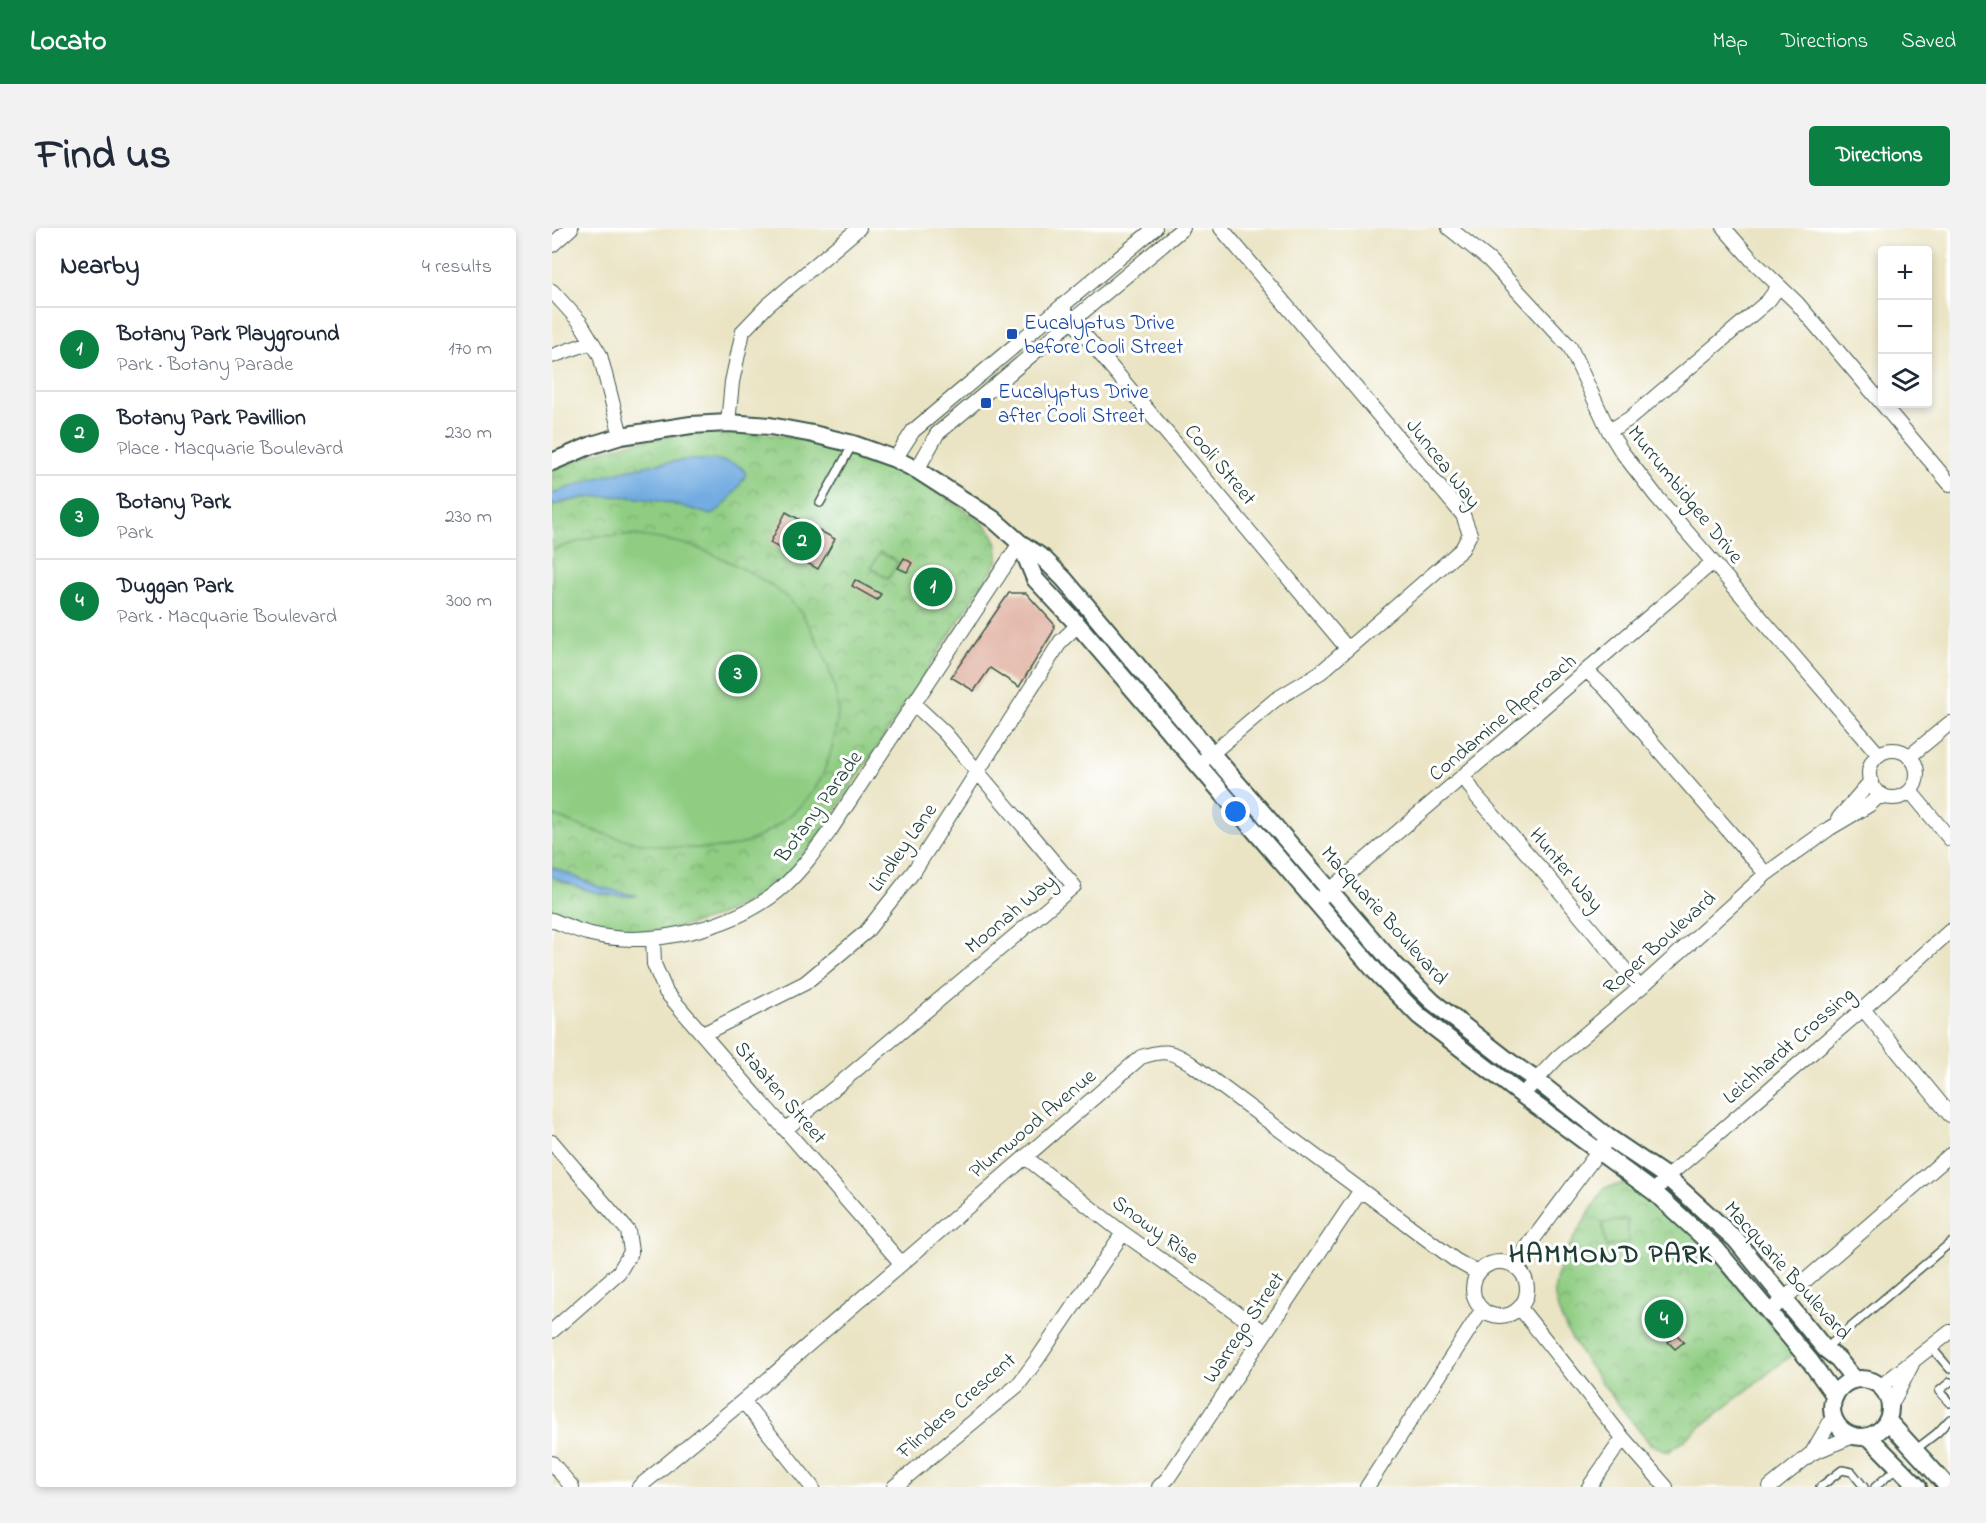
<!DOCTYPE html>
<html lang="en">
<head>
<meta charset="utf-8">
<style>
	:root { --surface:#fff; --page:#f2f2f3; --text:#1f2937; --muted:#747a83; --line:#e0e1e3; --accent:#0b8043 }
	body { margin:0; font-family:"Indie Flower",sans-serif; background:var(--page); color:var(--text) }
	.controls { position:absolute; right:18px; top:18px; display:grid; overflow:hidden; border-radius:6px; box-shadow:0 3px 9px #0003 }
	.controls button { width:54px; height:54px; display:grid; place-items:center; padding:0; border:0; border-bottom:2px solid var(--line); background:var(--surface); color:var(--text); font:30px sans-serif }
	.you { position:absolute; left:684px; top:584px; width:21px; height:21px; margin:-15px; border:4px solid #fff; border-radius:50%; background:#1a73e8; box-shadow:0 0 0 9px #1a73e833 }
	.badge { display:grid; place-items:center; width:39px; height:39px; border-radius:50%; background:var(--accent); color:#fff; font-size:20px; font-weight:700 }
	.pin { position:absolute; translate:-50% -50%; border:3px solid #fff; box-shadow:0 2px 6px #0006 }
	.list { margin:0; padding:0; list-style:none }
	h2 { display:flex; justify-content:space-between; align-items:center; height:78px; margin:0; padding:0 24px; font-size:26px }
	h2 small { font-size:20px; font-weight:400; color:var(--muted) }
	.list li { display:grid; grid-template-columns:39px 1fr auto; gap:18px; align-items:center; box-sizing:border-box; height:84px; padding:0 24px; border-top:2px solid var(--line) }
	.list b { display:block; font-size:22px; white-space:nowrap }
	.list p { margin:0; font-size:20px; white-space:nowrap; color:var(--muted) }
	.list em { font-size:20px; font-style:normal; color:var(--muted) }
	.icon { flex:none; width:33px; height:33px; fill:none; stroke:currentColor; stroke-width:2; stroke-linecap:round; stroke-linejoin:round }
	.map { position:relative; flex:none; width:1398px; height:1259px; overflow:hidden; border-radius:6px }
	header { display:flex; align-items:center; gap:36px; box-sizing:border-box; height:84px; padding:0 30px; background:var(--accent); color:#fff }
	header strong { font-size:28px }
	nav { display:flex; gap:33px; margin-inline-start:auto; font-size:21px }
	.intro { display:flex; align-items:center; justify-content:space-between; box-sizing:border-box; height:144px; padding:0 36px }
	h1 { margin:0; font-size:42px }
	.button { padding:15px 27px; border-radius:6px; background:var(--accent); color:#fff; font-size:21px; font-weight:700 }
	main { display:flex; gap:36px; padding:0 36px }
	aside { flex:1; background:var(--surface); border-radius:6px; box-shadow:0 3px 9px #0003 }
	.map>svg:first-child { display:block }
</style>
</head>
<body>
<header>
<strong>Locato</strong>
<nav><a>Map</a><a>Directions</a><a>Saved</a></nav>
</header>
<div class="intro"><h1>Find us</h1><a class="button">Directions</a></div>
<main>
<aside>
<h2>Nearby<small>4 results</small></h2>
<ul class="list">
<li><span class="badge">1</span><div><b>Botany Park Playground</b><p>Park · Botany Parade</p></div><em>170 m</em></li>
<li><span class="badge">2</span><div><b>Botany Park Pavillion</b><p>Place · Macquarie Boulevard</p></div><em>230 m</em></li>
<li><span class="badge">3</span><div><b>Botany Park</b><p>Park</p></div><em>230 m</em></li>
<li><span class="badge">4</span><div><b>Duggan Park</b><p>Park · Macquarie Boulevard</p></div><em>300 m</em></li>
</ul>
</aside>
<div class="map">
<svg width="1398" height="1259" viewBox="0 0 1398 1259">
	<defs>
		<pattern id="park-crowns" width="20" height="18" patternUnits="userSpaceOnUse" patternTransform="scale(1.5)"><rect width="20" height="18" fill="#90cd83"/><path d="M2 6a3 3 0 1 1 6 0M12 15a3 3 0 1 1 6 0" fill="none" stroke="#75a86c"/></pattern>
	</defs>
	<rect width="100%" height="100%" fill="#fff"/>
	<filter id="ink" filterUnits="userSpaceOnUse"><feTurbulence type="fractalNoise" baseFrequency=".0167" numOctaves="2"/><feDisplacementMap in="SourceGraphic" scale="12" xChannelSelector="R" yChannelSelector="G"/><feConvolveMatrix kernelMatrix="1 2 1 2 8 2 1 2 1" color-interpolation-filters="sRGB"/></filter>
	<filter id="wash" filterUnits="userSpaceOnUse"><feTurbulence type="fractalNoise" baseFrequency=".008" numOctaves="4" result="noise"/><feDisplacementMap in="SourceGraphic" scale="24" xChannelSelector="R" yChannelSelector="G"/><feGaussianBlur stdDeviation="1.35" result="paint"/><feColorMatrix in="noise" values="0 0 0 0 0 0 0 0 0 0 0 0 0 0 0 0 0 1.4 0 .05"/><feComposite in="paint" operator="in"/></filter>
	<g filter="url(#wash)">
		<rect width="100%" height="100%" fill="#eae4c4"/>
		<path fill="url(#park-crowns)" stroke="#58855c" stroke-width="1.5" d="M 158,203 C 228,203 294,216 357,246 C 374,254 389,266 404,276 C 426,291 451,304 445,334 L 268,607 C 255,624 242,641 225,654 C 163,703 72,720 0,685 L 0,242 C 54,218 100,208 158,203 Z
			M 1078,954 L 1135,999 L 1242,1125 L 1117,1224 L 1098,1216 C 1073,1183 996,1098 1003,1058 C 1009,1021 1035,992 1052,960 Z"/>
		<path fill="#90cd83" stroke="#58855c" stroke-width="1.5" d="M 82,307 C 100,310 118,312 136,317 C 165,326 209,348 232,367 C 247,379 258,398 266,415 C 275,432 286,465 286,484 C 284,510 276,541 262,562 C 246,584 216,607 190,616 C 175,621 157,621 140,620 C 88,619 49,607 0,587 L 0,322 L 44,308 Z
			M 328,324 L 346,334 L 336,351 L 319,340 Z
			M 1075,992 L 1077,1014 L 1054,1019 L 1050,995 Z"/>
		<path fill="#71abe1" stroke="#48748a" stroke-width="1.5" d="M 135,232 C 151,232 187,229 194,246 C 188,258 171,282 159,287 C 109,270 52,259 0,278 L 0,266 C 43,249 89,236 135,232 Z
			M 0,639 L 47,659 L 85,668 C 54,670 28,661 0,649 Z"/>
		<g id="blocks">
			<path fill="#deaa99" d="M 234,284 L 283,311 L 266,341 L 218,315 Z
				M 352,330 L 360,335 L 355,344 L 346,340 Z
				M 303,352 L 329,366 L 325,372 L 300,358 Z
				M 457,365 L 474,365 L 502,396 L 501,404 L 467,459 L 438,440 L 422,463 L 399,449 Z
				M 1125,1107 L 1132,1114 L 1123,1121 L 1116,1114 Z"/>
		</g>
	</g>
	<g filter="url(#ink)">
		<use href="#blocks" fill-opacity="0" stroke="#3d564a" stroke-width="1.5"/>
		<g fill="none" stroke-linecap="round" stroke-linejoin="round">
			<defs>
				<path id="service" d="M 268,275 L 301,216
					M 1379,1119 L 1398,1141
					M 1274,1120 L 1398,1015
					M 1398,1154 L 1387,1163 L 1398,1175
					M 1363,1222 L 1385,1205 L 1398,1191
					M 1268,1259 L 1290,1242 L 1300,1244 L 1312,1259
					M 1323,1259 L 1345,1240"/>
				<path id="minor" d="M 897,0 L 937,32 L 1018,119 L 1057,203 L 1070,224 L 1104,268 L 1327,527
					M 1172,0 L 1200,32 L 1245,75 L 1398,256
					M 0,17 L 19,0
					M 0,63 L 28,94 L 48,127 L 69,208
					M 509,79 L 795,420
					M 0,128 L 40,114
					M 176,195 L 180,154 L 191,103 L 215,78 L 307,0
					M 1057,203 L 1077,191 L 1216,73 L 1227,58
					M 343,231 L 361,203 L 603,0
					M 365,242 L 385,206 L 631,0
					M 1035,443 L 1053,460 L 1214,646
					M1317 546a24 24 0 1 1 48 0a24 24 0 1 1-48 0Z
					M 1358,528 L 1398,495
					M 646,537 L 723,472 L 769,444 L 910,321 L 918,306 L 911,287 L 669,0
					M 912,549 L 925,569 L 996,649 L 1088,760
					M 1358,563 L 1398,611
					M 1286,591 L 1319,553
					M 771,668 L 1161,334
					M 0,692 C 13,697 25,703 39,706 C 100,721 187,699 233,657 C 250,641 263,623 277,604 L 468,315
					M 101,710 L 102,736 L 114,764 L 349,1035
					M 1311,781 L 1398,887
					M 151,806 L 253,755 L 314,704 L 362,643 L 509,413 L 526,397
					M 970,867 L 1006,829 L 1088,760 L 1214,646 L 1278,600 L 1317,577 L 1329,566
					M 234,901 L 522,658 L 392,504 L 361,475
					M 0,914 L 76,1003 L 79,1024 L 67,1044 L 0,1103
					M 473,929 L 571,1005 L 712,1104
					M 1102,964 L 1115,949 L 1311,781 L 1398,703
					M921 1061a27 27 0 1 1 54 0a27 27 0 1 1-54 0Z
					M 962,1037 L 1052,916
					M 968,1080 L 1071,1210 L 1114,1259
					M 1217,1084 L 1398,927
					M 1329,1158 L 1398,1104
					M 191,1173 L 260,1259
					M 1339,1177 L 1360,1136
					M 1260,1225 L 1281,1189
					M 0,1235 L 20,1259
					M 87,1259 L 191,1173 L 589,829 C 611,822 619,822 638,835 L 903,1032 L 926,1045
					M 342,1259 L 466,1157 L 484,1133 L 571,1005
					M 607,1259 L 616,1250 L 809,962
					M 815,1259 L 930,1082
					M 1037,1259 L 1071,1210
					M 1218,1259 L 1260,1225 L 1301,1208"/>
				<path id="tertiary" d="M 0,234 L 40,217 L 69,208 L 139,197 L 176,195 L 218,198 L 261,206 L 301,216 L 343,231 L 365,242 L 441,291 L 468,315 L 491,330 L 512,351 L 660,526 L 839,733 L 881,774 L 958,834 L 984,852 L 1056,909 L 1115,949 L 1183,1011 L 1273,1121 L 1286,1131 L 1302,1151
					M 468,315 L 483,351 L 526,397 L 824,744 L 867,788 L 970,867 L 1102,964 L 1164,1021 L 1258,1133 L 1283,1168
					M1280 1180a29 29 0 1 1 58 0a29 29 0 1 1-58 0Z
					M 1336,1193 L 1396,1259
					M 1317,1209 L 1366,1259"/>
			</defs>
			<use href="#service" stroke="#3d564a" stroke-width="10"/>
			<use href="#minor" stroke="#3d564a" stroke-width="16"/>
			<use href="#tertiary" stroke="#3d564a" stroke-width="20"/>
			<use href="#service" stroke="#fff" stroke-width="7"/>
			<use href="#minor" stroke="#fff" stroke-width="14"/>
			<use href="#tertiary" stroke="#fff" stroke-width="16"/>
		</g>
	</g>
	<g fill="#1a4fb4" stroke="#fff" stroke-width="2">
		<rect x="454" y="100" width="12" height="12" rx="3"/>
		<rect x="428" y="169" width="12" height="12" rx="3"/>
	</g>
	<g text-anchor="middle" stroke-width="6" stroke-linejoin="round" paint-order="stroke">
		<g font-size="21" fill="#164399" stroke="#fff" text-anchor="start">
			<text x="472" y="101">Eucalyptus Drive<tspan x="472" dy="24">before Cooli Street</tspan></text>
			<text x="446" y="170">Eucalyptus Drive<tspan x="446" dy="24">after Cooli Street</tspan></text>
		</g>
		<g font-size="21" fill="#1f3d34" stroke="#fff">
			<text transform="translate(892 235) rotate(52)" y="7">Juncea Way</text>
			<text transform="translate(669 236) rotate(50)" y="7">Cooli Street</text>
			<text transform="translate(1134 266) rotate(51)" y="7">Murrumbidgee Drive</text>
			<text transform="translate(950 489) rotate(-40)" y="7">Condamine Approach</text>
			<text transform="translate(266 578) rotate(-54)" y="7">Botany Parade</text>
			<text transform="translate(350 619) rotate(-55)" y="7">Lindley Lane</text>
			<text transform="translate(1015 641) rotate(50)" y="7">Hunter Way</text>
			<text transform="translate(458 685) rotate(-40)" y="7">Moonah Way</text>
			<text transform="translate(833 687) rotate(48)" y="7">Macquarie Boulevard</text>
			<text transform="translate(1107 714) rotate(-42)" y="7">Roper Boulevard</text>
			<text transform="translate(1236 817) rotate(-41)" y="7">Leichhardt Crossing</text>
			<text transform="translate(229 864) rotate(49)" y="7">Staaten Street</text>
			<text transform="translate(480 895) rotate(-40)" y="7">Plumwood Avenue</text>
			<text transform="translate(604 1001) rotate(36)" y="7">Snowy Rise</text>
			<text transform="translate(1236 1042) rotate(48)" y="7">Macquarie Boulevard</text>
			<text transform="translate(691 1099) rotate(-56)" y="7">Warrego Street</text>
			<text transform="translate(404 1177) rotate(-41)" y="7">Flinders Crescent</text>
		</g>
		<g font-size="27" font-weight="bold" letter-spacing="1.5" fill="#1f3d34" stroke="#fff">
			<text x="1059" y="1034">HAMMOND PARK</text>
		</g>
	</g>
</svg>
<div class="controls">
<button>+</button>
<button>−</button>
<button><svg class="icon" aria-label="layers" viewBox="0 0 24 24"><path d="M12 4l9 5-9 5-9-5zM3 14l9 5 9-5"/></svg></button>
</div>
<div class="you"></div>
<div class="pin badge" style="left:381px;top:359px">1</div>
<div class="pin badge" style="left:250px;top:313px">2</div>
<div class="pin badge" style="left:186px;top:446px">3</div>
<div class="pin badge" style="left:1112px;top:1091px">4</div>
</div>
</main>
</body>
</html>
